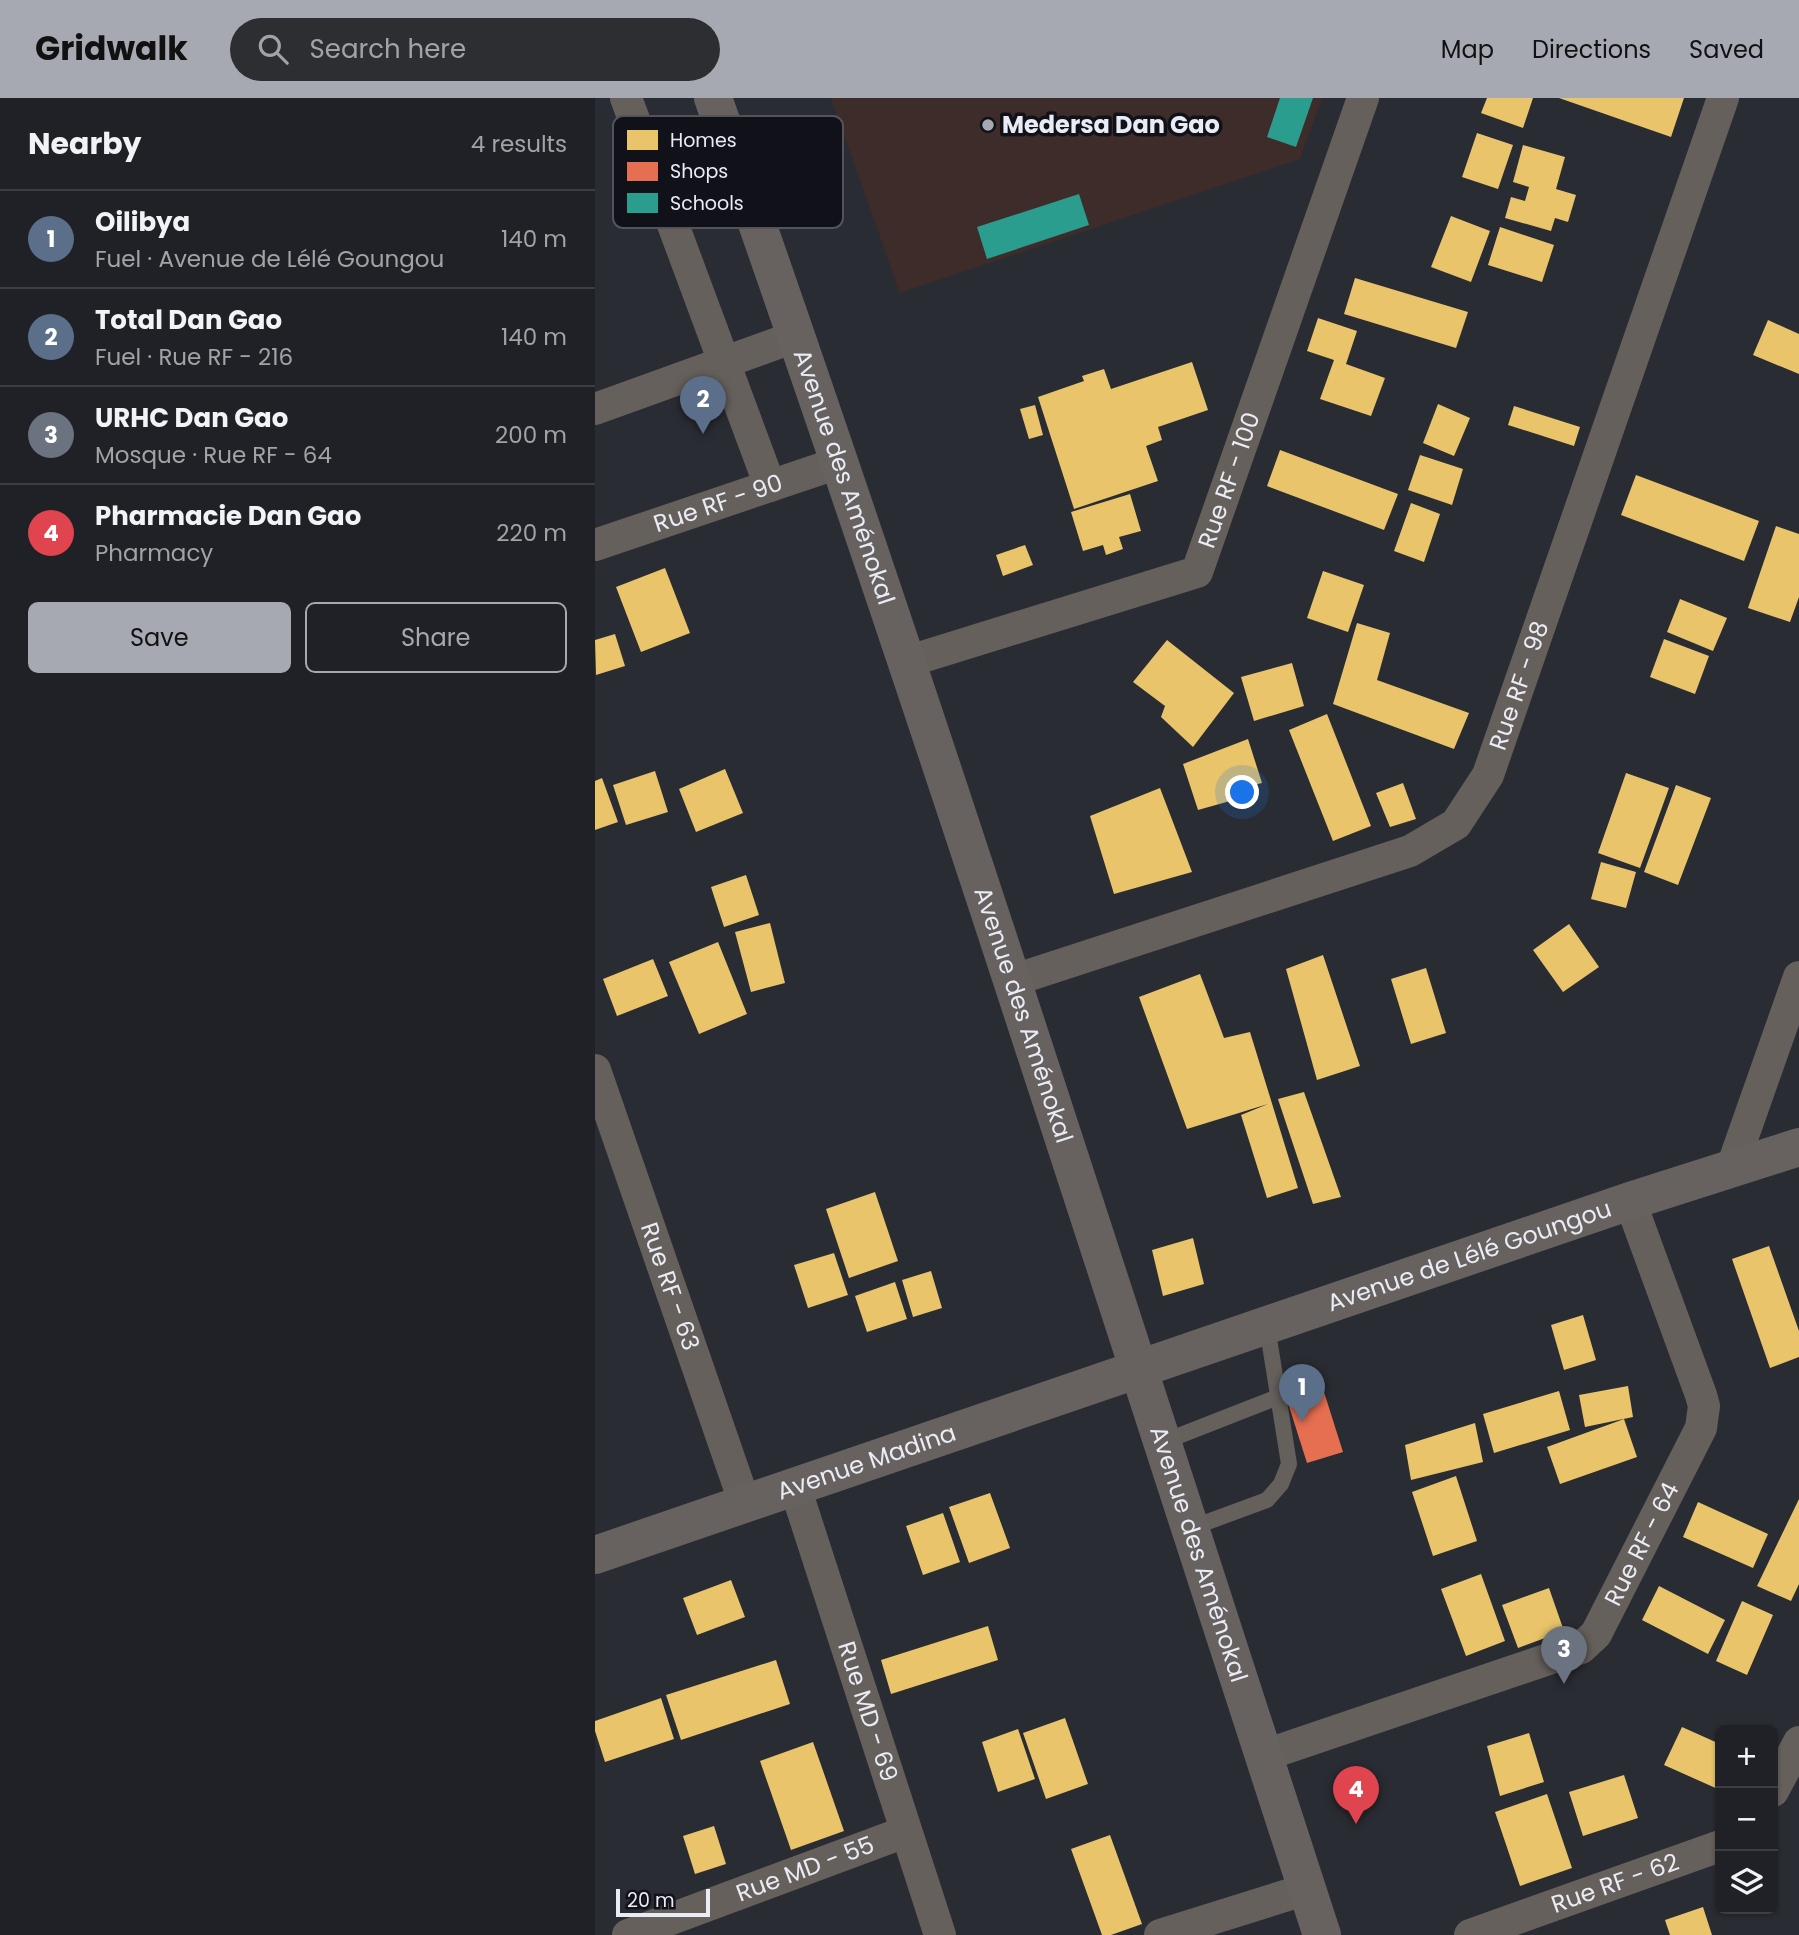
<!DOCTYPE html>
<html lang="en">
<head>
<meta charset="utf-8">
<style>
	:root { --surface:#202126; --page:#2d2e32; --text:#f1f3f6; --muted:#a2a3a7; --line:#3d3e43; --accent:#a6a9b1 }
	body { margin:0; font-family:Poppins,sans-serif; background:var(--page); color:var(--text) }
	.controls { position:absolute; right:21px; bottom:21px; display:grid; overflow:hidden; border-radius:10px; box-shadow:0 2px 5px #0004 }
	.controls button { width:63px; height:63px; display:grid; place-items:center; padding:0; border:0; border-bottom:2px solid var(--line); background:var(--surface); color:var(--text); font:35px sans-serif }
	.scale { position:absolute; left:21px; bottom:18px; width:94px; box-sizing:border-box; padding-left:7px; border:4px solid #e9ecf5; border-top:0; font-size:19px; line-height:24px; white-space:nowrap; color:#e9ecf5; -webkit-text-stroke:5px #111219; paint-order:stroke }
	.you { position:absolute; left:648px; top:695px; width:24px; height:24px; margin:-18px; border:5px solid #fff; border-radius:50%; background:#1a73e8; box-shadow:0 0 0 10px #1a73e833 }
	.badge { display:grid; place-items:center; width:46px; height:46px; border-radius:50%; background:var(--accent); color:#fff; font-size:23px; font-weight:700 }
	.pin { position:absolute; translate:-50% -58px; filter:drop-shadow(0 2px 4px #0008) }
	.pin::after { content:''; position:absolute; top:37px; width:24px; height:21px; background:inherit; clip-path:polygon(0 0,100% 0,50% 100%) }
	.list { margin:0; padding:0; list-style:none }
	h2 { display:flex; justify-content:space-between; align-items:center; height:91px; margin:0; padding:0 28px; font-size:30px }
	h2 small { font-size:23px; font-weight:400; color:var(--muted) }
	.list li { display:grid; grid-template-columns:46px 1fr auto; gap:21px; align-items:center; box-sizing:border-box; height:98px; padding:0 28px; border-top:2px solid var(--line) }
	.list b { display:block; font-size:26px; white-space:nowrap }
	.list p { margin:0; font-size:23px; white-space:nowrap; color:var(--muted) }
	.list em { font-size:23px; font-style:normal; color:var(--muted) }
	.actions { display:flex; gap:14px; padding:21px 28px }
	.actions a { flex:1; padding:16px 0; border:2px solid var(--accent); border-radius:10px; text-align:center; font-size:24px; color:var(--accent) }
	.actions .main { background:var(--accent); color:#111 }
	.icon { flex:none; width:38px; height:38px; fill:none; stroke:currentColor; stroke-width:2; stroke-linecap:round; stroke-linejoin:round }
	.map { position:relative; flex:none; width:1204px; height:1837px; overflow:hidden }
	header { display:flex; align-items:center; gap:42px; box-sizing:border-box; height:98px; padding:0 35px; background:var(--accent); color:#111 }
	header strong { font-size:33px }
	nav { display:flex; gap:38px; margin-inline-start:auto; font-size:24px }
	.search { width:490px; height:63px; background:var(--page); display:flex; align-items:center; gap:18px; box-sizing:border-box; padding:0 24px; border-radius:38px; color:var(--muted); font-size:26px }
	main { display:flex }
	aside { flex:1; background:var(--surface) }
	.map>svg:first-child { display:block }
</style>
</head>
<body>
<header>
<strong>Gridwalk</strong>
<div class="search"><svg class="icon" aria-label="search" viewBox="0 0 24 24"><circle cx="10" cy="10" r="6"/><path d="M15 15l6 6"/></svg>Search here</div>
<nav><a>Map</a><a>Directions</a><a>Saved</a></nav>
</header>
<main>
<aside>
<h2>Nearby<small>4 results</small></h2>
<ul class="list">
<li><span class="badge" style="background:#5c6f8a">1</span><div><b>Oilibya</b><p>Fuel · Avenue de Lélé Goungou</p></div><em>140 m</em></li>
<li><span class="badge" style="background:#5c6f8a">2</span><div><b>Total Dan Gao</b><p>Fuel · Rue RF - 216</p></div><em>140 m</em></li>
<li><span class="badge" style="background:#6b7280">3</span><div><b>URHC Dan Gao</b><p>Mosque · Rue RF - 64</p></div><em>200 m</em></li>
<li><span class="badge" style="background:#e0444e">4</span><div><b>Pharmacie Dan Gao</b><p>Pharmacy</p></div><em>220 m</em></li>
</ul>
<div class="actions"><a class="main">Save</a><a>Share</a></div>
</aside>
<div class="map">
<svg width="1204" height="1837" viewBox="0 0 1204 1837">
	<rect width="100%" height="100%" fill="#2a2c33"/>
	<path fill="#3d2c29" d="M 236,0 L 727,0 L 705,61 L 305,195 Z"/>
	<path fill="#e9c46a" d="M 892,0 L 938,0 L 928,30 L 886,15 Z
		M 964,0 L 1089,0 L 1076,39 Z
		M 882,35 L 918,47 L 903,91 L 867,79 Z
		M 928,47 L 970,59 L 961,91 L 981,97 L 973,124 L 960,120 L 956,133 L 910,120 L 916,99 L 930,103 L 934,89 L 918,84 Z
		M 856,118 L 895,133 L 876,184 L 836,169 Z
		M 905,129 L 959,147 L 947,184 L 893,167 Z
		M 760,180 L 873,214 L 861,250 L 749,216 Z
		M 723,220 L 762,233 L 751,266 L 790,280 L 776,318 L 725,301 L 739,262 L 712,253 Z
		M 1173,222 L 1204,236 L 1204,276 L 1158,257 Z
		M 597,264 L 613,312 L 563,329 L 567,342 L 551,348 L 563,383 L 479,411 L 443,299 L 489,283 L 487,278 L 509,271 L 516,291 Z
		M 843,306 L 875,320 L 859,358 L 828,345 Z
		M 440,307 L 448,337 L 434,341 L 425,311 Z
		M 919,308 L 985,329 L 979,348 L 913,327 Z
		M 685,352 L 803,396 L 789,432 L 672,388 Z
		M 825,357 L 868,371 L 857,407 L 813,392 Z
		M 1041,377 L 1164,423 L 1149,463 L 1026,417 Z
		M 535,396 L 546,433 L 524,439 L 528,451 L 511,457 L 508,447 L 488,453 L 476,414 Z
		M 816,405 L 845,416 L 829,464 L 799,453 Z
		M 1181,428 L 1204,436 L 1204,499 L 1195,524 L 1153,510 Z
		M 430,447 L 438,467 L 408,478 L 401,457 Z
		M 70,470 L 95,535 L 46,554 L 21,489 Z
		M 728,473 L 769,487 L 753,534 L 712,520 Z
		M 1085,501 L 1132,520 L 1118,553 L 1072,534 Z
		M 762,525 L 795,535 L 782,582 L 874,615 L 859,651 L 738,606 Z
		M 20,536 L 30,568 L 1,577 L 0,542 Z
		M 1069,541 L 1114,558 L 1100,596 L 1055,579 Z
		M 572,542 L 639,595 L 598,649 L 566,619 L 570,608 L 538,584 Z
		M 697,565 L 709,608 L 659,623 L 646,579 Z
		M 732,616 L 776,728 L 738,743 L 694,632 Z
		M 653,641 L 667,685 L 631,694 L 635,703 L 603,712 L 588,666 Z
		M 130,671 L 148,715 L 101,734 L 84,691 Z
		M 60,673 L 73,714 L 31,727 L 18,687 Z
		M 1031,675 L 1074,690 L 1045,770 L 1003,755 Z
		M 7,680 L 23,724 L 0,732 L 0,683 Z
		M 808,685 L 821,721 L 795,729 L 781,695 Z
		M 1081,687 L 1116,700 L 1083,787 L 1049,774 Z
		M 565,690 L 597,774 L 519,796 L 495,718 Z
		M 1006,764 L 1041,774 L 1031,810 L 996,801 Z
		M 151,777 L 164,817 L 129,829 L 116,789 Z
		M 175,825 L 190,885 L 156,894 L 140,834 Z
		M 974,826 L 1004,869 L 968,894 L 938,852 Z
		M 123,844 L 152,916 L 104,936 L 74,864 Z
		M 728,857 L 765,968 L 722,982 L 691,871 Z
		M 58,861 L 73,898 L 22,918 L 8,881 Z
		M 831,870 L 851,935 L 816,946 L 796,881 Z
		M 605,876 L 629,940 L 655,934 L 703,1090 L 672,1100 L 646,1017 L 673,1006 L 592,1031 L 544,899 Z
		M 709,994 L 746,1099 L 718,1106 L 683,1001 Z
		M 280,1094 L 303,1163 L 254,1180 L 231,1111 Z
		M 598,1140 L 609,1186 L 568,1198 L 557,1152 Z
		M 1174,1148 L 1204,1233 L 1204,1259 L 1175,1270 L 1137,1161 Z
		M 239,1155 L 253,1197 L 213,1210 L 199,1167 Z
		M 336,1173 L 347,1210 L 318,1219 L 307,1182 Z
		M 300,1184 L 312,1221 L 272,1234 L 260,1198 Z
		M 988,1217 L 1001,1262 L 969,1272 L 956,1227 Z
		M 1033,1288 L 1038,1319 L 990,1329 L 984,1297 Z
		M 964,1293 L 975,1332 L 899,1355 L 888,1316 Z
		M 1029,1321 L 1042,1359 L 965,1386 L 952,1349 Z
		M 880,1325 L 888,1364 L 816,1382 L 810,1347 Z
		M 861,1378 L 882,1443 L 838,1458 L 817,1394 Z
		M 395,1395 L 415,1450 L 374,1465 L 354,1409 Z
		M 1204,1401 L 1204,1486 L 1196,1503 L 1162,1488 Z
		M 1103,1404 L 1173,1436 L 1158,1470 L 1088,1439 Z
		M 348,1415 L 365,1464 L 328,1477 L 311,1428 Z
		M 886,1476 L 910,1543 L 871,1558 L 846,1491 Z
		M 136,1482 L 150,1519 L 102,1537 L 88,1500 Z
		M 1064,1488 L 1130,1522 L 1113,1556 L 1047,1522 Z
		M 954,1490 L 969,1533 L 923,1550 L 907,1507 Z
		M 1147,1503 L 1178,1517 L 1152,1577 L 1121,1563 Z
		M 393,1528 L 403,1562 L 296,1596 L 286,1562 Z
		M 181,1562 L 195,1606 L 86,1642 L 71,1597 Z
		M 66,1600 L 79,1641 L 10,1664 L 0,1633 L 0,1623 Z
		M 470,1620 L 493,1686 L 451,1701 L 428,1635 Z
		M 1087,1629 L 1125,1646 L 1125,1692 L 1069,1667 Z
		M 423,1631 L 440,1681 L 403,1694 L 387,1644 Z
		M 934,1635 L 949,1684 L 905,1698 L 892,1648 Z
		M 218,1644 L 249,1733 L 196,1752 L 165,1663 Z
		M 1029,1677 L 1043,1720 L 988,1738 L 974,1694 Z
		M 952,1696 L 977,1770 L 925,1788 L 900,1714 Z
		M 119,1728 L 131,1766 L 100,1776 L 88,1738 Z
		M 515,1737 L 547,1826 L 516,1837 L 507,1837 L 476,1751 Z
		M 1108,1809 L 1117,1837 L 1075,1837 L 1070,1822 Z"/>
	<path fill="#e76f51" d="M 729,1294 L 748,1354 L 712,1365 L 693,1305 Z"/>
	<path fill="#2a9d8f" d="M 685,0 L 718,0 L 701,49 L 672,39 Z
		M 484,96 L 494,127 L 392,161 L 382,129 Z"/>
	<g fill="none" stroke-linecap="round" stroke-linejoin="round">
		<path stroke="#66605c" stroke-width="16" d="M 568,1344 L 683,1299
			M 596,1430 L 672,1402 L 686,1386 L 694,1366 L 672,1228"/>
		<g stroke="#66605c" stroke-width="32">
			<path d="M 31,0 L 175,388"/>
			<path d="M 0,311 L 202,238"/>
			<path id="s1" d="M 0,447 L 246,364"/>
			<path id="s2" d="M 311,564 L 602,474 L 768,0"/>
			<path id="s3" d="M 419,882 L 815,753 L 861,726 L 893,677 L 1128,0"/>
			<path id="s4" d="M 0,972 L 150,1406"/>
			<path d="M 1136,1072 L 1204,879"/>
			<path id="s5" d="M 200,1389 L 345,1837"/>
			<path id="s6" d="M 670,1657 L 986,1550 L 1001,1536 L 1106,1330 L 1109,1308 L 1106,1297 L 1035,1103"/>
			<path d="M 1178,1693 L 1204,1644"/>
			<path id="s7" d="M 33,1837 L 310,1734"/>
			<path d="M 565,1837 L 712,1791"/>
			<path id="s8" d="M 875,1837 L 1125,1748"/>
		</g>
		<g stroke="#67625f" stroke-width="38">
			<path id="s9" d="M 118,0 C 333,608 527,1223 727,1837"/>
			<path id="s10" d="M 0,1457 L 1035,1103 L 1204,1049"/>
		</g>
	</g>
	<circle fill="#a6a9b1" stroke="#111219" stroke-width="2.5" cx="393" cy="27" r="7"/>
	<g text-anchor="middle" stroke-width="7" stroke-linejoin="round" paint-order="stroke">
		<g font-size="24" font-weight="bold" fill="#e9ecf5" stroke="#111219" text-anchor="start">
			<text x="407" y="35">Medersa Dan Gao</text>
		</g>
		<g font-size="24" fill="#e9ecf5" stroke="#111219">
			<text dy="8" stroke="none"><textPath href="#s9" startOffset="401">Avenue des Aménokal</textPath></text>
			<text dy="8" stroke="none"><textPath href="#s2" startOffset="402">Rue RF - 100</textPath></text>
			<text dy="8" stroke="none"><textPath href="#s1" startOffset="130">Rue RF - 90</textPath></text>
			<text dy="8" stroke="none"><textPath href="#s3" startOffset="623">Rue RF - 98</textPath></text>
			<text dy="8" stroke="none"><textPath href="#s9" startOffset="968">Avenue des Aménokal</textPath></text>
			<text dy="8" stroke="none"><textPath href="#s10" startOffset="924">Avenue de Lélé Goungou</textPath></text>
			<text dy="8" stroke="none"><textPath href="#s4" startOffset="229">Rue RF - 63</textPath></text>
			<text dy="8" stroke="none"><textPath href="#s10" startOffset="287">Avenue Madina</textPath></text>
			<text dy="8" stroke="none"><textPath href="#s6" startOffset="455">Rue RF - 64</textPath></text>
			<text dy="8" stroke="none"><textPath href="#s9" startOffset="1535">Avenue des Aménokal</textPath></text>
			<text dy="8" stroke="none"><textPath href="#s5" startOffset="236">Rue MD - 69</textPath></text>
			<text dy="8" stroke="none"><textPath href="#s7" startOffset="189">Rue MD - 55</textPath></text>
			<text dy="8" stroke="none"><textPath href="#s8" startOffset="154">Rue RF - 62</textPath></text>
		</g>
	</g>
	<rect x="18" y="18" width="230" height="112" rx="10" fill="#111219" stroke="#52535b" stroke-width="2"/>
	<rect x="32" y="32" width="31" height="20" fill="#e9c46a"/>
	<rect x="32" y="64" width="31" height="19" fill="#e76f51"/>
	<rect x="32" y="95" width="31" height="20" fill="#2a9d8f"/>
	<g font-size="19" fill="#e9ecf5">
		<text x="75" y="49">Homes</text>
		<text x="75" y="80">Shops</text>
		<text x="75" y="112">Schools</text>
	</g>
</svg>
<div class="controls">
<button>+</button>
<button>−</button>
<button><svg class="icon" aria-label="layers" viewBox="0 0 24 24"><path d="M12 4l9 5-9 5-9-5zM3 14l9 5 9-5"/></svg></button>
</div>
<div class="scale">20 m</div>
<div class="you"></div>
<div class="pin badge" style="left:707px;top:1324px;background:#5c6f8a">1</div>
<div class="pin badge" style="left:108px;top:336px;background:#5c6f8a">2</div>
<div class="pin badge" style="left:969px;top:1586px;background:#6b7280">3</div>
<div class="pin badge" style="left:761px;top:1726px;background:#e0444e">4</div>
</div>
</main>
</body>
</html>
